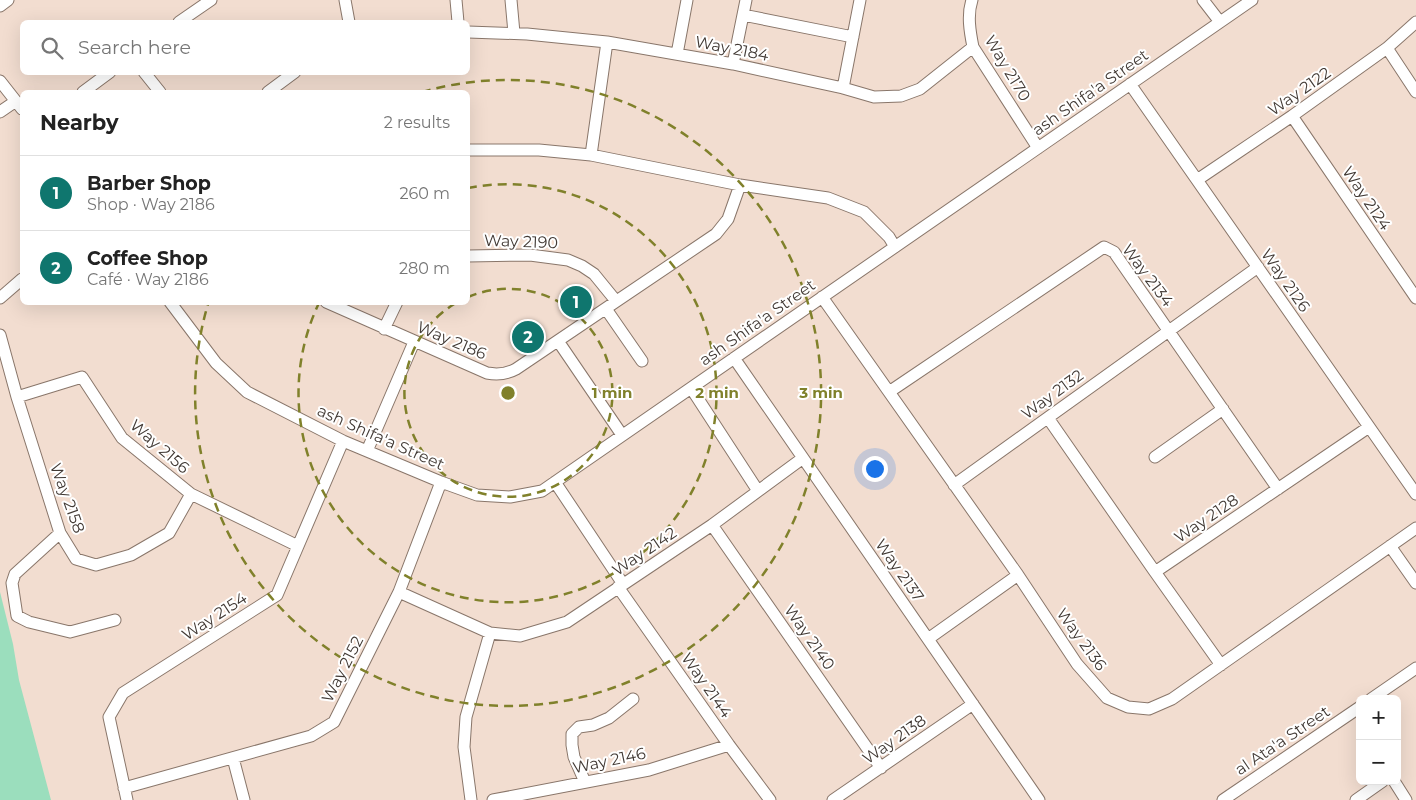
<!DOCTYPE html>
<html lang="en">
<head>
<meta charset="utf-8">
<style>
	:root { --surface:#fff; --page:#f6f6f6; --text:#222; --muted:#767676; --line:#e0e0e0; --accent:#0f766e }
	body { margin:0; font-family:Montserrat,sans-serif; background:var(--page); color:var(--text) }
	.controls { position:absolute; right:15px; bottom:15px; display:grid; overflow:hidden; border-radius:8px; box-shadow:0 5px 20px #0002 }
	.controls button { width:45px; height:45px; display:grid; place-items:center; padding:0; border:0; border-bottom:1px solid var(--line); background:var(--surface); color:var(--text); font:25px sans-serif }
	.you { position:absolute; left:874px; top:468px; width:18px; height:18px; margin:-12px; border:4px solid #fff; border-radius:50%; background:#1a73e8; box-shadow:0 0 0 8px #1a73e833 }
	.badge { display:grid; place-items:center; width:32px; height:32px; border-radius:50%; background:var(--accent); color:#fff; font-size:16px; font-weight:700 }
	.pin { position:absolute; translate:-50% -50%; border:2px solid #fff; box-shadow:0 1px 5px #0006 }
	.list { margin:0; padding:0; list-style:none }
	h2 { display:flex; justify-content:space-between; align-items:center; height:65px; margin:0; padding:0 20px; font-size:21px }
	h2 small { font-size:16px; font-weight:400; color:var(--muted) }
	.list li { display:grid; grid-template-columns:32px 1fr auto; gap:15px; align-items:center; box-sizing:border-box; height:75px; padding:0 20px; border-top:1px solid var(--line) }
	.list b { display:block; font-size:19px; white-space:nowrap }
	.list p { margin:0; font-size:16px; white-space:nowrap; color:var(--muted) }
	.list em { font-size:16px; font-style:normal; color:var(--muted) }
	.icon { flex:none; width:28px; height:28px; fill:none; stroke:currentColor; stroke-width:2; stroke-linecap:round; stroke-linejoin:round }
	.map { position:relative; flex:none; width:1416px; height:800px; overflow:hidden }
	.search { position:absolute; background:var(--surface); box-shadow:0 5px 20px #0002; left:20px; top:20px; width:450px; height:55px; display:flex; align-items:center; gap:12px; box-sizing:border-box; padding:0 18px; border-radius:8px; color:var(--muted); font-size:19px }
	.panel { position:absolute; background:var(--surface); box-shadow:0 5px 20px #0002; left:20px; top:90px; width:450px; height:215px; border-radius:8px }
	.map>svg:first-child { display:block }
</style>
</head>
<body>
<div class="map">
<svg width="1416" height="800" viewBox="0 0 1416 800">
	<rect width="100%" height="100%" fill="#f2ddd0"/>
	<path fill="#9bdebd" d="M 0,592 L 13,644 L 19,680 L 51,800 L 0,800 Z"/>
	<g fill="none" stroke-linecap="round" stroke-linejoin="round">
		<defs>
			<path id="minor" d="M 345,0 L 349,22
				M 456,0 L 458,22
				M 511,0 L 514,33
				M 972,0 C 967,15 970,32 973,47 L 1038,148
				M 1203,0 L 1220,22
				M 0,6 L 8,0
				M 743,15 L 853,37
				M 179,22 L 211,0
				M 468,32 L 527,34 L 607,42 L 733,64 L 843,88 L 874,97 L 901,96 L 920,89 L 973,47
				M 1387,48 L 1416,92
				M 677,54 L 687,0
				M 733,64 L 746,0
				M 144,72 L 160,92
				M 0,81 L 22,109
				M 1130,84 L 1416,494
				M 843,88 L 860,0
				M 83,92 L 110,72
				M 268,92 L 295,72
				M 0,112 L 16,101
				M 1292,116 L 1416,298
				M 468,150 L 539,150 L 591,155 L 740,185 L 828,198 L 864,212 L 889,237 L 895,247
				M 591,155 L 607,42
				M 1197,180 L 1292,116 L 1387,48 L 1416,22
				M 468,256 L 530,255 L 568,260 L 582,266 L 594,274 L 616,301
				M 822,297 L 1018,575 L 1077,664 L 1107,698 L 1128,707 L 1149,709 L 1172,699 L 1416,528
				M 0,298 L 22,279
				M 170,302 L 216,363 L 247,392 L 343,441 L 441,482 L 477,495 L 510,497 L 542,491 L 1252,0
				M 326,302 L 487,373 C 498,375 507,374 516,369 L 716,234 L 728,219 L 740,185
				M 606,309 L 642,361
				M 384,329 L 397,302
				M 0,335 L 17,397 L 60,533 L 76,559 L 96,565 L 131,555 L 169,533 L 191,494
				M 558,341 L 622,435
				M 734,358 L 1039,800
				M 691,388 L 758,491
				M 889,392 L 1104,247 L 1114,252 L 1278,489
				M 17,397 L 82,377 L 122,438 L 191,494 L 298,546
				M 1048,418 L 1155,572
				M 367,451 L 414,342
				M 1155,457 L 1223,409
				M 555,482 L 623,584
				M 954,485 L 1258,267
				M 712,525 L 881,768
				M 60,533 L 15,574 L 12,583 L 17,616 L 29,622 L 70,632 L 115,620
				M 1390,546 L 1416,583
				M 618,587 L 729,745 L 770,800
				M 399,592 L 490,633 L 520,636 L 567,622 L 712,525 L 803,458
				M 928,639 L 1018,575
				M 1221,665 L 1155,572 L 1369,427
				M 1371,699 L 1416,668
				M 233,758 L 244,800
				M 1394,781 L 1406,800
				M 585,782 L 574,757 L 572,745 L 572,734 L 579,727 L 593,725 L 609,718 L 633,699
				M 124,788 L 311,736 L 334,722 L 399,592 L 441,482
				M 127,800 L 109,717 L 123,693 L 277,595 L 343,441
				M 471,800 L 464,747 L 466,717 L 490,633
				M 493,800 L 649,770 L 729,745
				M 833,800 L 973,704
				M 1223,800 L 1360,707
				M 1356,800 L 1383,781"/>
		</defs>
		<use href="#minor" stroke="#89766a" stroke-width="13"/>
		<use href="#minor" stroke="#fff" stroke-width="11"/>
	</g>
	<g fill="none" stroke="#80812b" stroke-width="2.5" stroke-dasharray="9 6">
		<path d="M468 297A104 104 0 1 1 456 303"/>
		<path d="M468 188A209 209 0 1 1 319 303"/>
		<path d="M422 92A313 313 0 1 1 208 304"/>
	</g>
	<g text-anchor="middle" stroke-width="4" stroke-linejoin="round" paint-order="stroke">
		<g font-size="16" fill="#423a35" stroke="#fff">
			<text transform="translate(732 48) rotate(11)" y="6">Way 2184</text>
			<text transform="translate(1008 68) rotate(59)" y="6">Way 2170</text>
			<text transform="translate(1299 91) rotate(-35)" y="6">Way 2122</text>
			<text transform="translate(1090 92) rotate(-35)" y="6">ash Shifa'a Street</text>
			<text transform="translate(1367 198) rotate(56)" y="6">Way 2124</text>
			<text transform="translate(521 241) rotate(2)" y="6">Way 2190</text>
			<text transform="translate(1148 275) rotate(53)" y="6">Way 2134</text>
			<text transform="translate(1286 280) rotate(55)" y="6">Way 2126</text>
			<text transform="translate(757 322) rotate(-35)" y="6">ash Shifa'a Street</text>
			<text transform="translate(452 340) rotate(23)" y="6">Way 2186</text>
			<text transform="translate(1052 394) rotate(-36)" y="6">Way 2132</text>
			<text transform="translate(381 437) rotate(24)" y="6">ash Shifa'a Street</text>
			<text transform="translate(160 446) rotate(41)" y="6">Way 2156</text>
			<text transform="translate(68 498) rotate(70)" y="6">Way 2158</text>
			<text transform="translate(1206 518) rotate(-34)" y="6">Way 2128</text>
			<text transform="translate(644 551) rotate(-34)" y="6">Way 2142</text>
			<text transform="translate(900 570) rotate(55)" y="6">Way 2137</text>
			<text transform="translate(214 616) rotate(-33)" y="6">Way 2154</text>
			<text transform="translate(810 637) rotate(55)" y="6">Way 2140</text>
			<text transform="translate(1082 639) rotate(54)" y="6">Way 2136</text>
			<text transform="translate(342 669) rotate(-63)" y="6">Way 2152</text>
			<text transform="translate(707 685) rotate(55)" y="6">Way 2144</text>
			<text transform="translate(894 739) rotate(-35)" y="6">Way 2138</text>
			<text transform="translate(1282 740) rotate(-34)" y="6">al Ata'a Street</text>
			<text transform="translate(609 760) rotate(-12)" y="6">Way 2146</text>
		</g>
	</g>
	<circle cx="508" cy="393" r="8" fill="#80812b" stroke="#fff" stroke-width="2.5"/>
	<g font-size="15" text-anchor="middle" font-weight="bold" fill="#80812b" stroke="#fff" stroke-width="4" stroke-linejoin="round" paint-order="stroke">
		<text x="612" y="398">1 min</text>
		<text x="717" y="398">2 min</text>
		<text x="821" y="398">3 min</text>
	</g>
</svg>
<div class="controls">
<button>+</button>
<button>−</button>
</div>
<div class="you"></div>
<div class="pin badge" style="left:576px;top:302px">1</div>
<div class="pin badge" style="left:528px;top:337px">2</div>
<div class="search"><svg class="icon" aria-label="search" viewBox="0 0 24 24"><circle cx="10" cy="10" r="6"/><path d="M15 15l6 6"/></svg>Search here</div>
<section class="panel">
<h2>Nearby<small>2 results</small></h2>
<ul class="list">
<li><span class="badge">1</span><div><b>Barber Shop</b><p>Shop · Way 2186</p></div><em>260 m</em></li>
<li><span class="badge">2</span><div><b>Coffee Shop</b><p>Café · Way 2186</p></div><em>280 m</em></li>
</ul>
</section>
</div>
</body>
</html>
